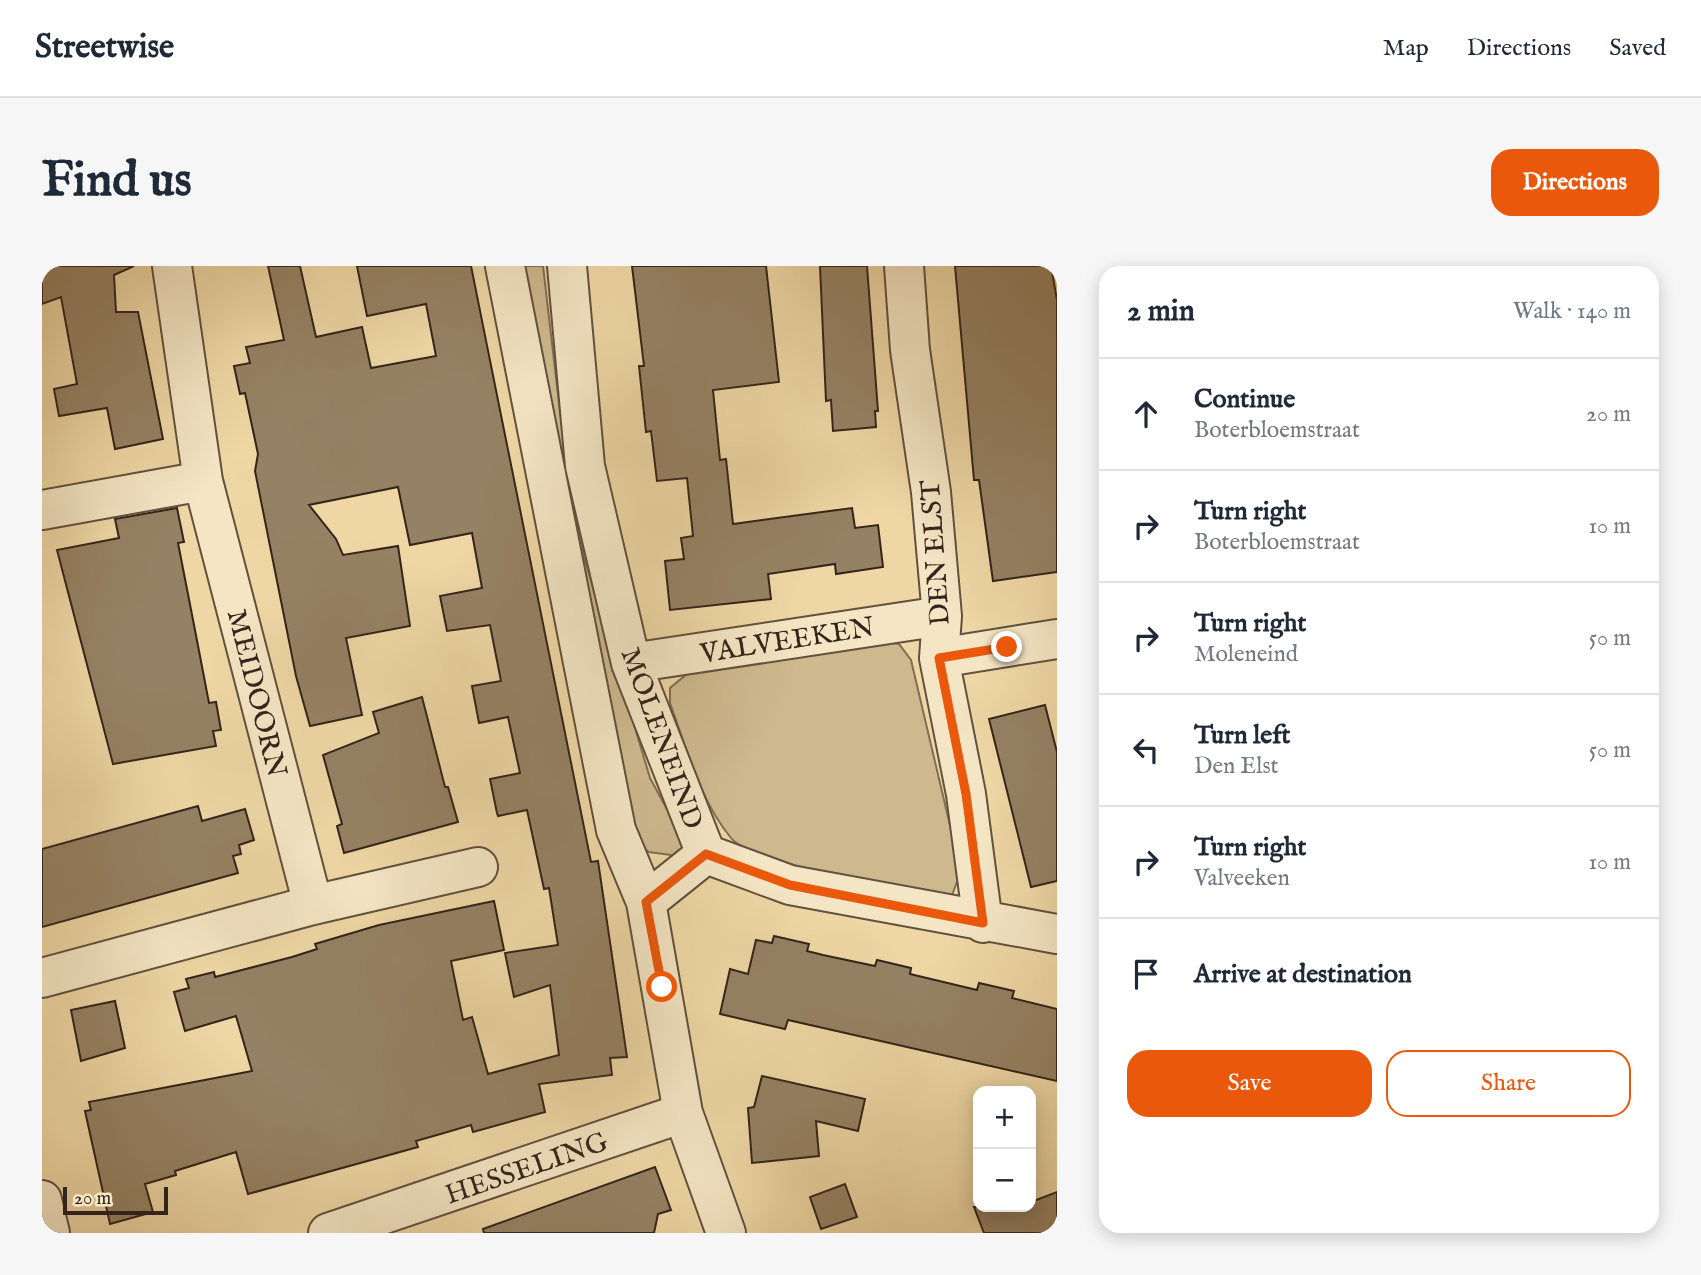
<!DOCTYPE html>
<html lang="en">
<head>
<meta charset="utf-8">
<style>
	:root { --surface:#fff; --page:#f6f6f7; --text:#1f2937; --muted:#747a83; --line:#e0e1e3; --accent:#ea580c }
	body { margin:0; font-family:"IM FELL English",serif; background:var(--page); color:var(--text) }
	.controls { position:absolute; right:21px; bottom:21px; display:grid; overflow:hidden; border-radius:14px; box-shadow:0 4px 18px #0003 }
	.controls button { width:63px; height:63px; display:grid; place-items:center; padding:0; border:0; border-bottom:2px solid var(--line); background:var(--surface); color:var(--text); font:35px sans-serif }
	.scale { position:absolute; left:21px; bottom:18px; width:105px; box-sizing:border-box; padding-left:7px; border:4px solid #34241b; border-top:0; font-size:19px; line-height:24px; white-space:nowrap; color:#34241b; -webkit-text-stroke:5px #f4e5c4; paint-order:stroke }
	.stop { position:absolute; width:21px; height:21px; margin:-16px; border:5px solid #ea580c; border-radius:50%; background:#fff }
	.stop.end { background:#ea580c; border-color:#fff; box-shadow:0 2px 7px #0008 }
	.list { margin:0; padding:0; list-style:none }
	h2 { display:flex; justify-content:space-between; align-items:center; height:91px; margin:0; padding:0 28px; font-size:30px }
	h2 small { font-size:23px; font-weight:400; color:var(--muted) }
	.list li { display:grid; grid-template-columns:46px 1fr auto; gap:21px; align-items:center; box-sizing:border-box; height:112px; padding:0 28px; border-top:2px solid var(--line) }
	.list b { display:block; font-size:26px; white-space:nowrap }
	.list p { margin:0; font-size:23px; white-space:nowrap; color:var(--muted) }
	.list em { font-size:23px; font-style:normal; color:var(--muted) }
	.actions { display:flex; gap:14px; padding:21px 28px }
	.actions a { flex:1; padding:16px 0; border:2px solid var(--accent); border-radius:21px; text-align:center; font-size:24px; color:var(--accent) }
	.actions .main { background:var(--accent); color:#fff }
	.icon { flex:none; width:38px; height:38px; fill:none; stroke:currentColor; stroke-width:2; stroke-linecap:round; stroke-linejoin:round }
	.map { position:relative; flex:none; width:1015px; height:967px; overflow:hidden; border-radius:21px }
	header { display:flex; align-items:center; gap:42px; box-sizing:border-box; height:98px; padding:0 35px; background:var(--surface); border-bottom:2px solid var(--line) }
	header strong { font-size:33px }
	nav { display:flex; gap:38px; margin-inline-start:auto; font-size:24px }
	.intro { display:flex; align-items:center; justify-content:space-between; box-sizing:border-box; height:168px; padding:0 42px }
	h1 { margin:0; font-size:49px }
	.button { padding:18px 32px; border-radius:21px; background:var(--accent); color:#fff; font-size:24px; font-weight:700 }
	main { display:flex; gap:42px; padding:0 42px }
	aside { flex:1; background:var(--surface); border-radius:21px; box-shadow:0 4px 18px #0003 }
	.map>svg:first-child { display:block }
</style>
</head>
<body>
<header>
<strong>Streetwise</strong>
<nav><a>Map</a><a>Directions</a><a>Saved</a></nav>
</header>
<div class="intro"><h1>Find us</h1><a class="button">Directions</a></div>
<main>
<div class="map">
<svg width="1015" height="967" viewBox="0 0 1015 967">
	<rect width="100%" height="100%" fill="#eed7a5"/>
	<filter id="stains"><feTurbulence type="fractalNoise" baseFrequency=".00286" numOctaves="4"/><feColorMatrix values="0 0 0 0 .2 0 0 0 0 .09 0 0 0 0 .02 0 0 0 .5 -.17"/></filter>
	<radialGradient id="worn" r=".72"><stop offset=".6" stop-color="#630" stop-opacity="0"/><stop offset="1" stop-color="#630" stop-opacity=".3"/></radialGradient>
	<path fill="#ceb98e" stroke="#816e54" stroke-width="2" d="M 480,0 L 501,0 L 518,146 L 542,291 L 608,512 L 644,578 L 636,590 L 607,586 L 595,577 Z
		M 833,374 L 857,378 L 869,394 L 919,606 L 908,634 C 869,626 709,597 689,572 C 657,533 645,483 628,437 L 628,422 L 651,403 Z"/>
	<path fill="#958163" stroke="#34241b" stroke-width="2" d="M 0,0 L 92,0 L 72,9 L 74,46 L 96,46 L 121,173 L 73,183 L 65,142 L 17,150 L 12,123 L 35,118 L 19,31 L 0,38 Z
		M 226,0 L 258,0 L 274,71 L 320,61 L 329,102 L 394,90 L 384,38 L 325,50 L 315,0 L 429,0 L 549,596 L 556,595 L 585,791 L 568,792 L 570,809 L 497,818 L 503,846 L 431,866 L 429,859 L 402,867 L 374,875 L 376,881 L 206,928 L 194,886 L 133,905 L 134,909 L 103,918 L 111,946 L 68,958 L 43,845 L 49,844 L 47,836 L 210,805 L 194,750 L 143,765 L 132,726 L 147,722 L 144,713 L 172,706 L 173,711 L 250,691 L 275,683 L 273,678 L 337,659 L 452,635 L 462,684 L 409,695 L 421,754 L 430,751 L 446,808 L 517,789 L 508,719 L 472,731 L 463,687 L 516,679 L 507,622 L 502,623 L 485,544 L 456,550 L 455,547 L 448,513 L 478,507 L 466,451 L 437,457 L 430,420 L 459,415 L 448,359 L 405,365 L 398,330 L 440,322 L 430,267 L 368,279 L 356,221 L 267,239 L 294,273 L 301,289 L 356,280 L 368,360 L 304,372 L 320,449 L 268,460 L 254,410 L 213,205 L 216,188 L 203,127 L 198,128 L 192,100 L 208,97 L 204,81 L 242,74 Z
		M 590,0 L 724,0 L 737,116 L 671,124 L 678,194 L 684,193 L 691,258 L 810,242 L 813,262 L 836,259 L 841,301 L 794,308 L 793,298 L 726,308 L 729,333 L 628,344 L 623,295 L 642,293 L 639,272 L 651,270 L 645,212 L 615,215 L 609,165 L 604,166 L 597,100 L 602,100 Z
		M 778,0 L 825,0 L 836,145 L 833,145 L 834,161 L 791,165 L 789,134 L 784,135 Z
		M 913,0 L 1009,0 L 1015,34 L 1015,306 L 951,315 L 937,214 L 932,214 Z
		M 135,242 L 142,276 L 136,277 L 152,359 L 167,437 L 174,436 L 179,464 L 171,465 L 174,480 L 71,498 L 15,284 L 77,272 L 73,253 Z
		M 380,431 L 403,521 L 406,521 L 416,556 L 302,587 L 295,560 L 300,558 L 281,489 L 337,467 L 331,446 Z
		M 1003,439 L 1015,486 L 1015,615 L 989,621 L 947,453 Z
		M 156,540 L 160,555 L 203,543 L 212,574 L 197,579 L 199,588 L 191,590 L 196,607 L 0,661 L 0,583 Z
		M 732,670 L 767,678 L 765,685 L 781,689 L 833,700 L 835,694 L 869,702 L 868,708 L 935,724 L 937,717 L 972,725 L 970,732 L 1015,743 L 1015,815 L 746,754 L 743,763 L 678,748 L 688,703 L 706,708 L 714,674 L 730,677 Z
		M 73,735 L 83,782 L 39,795 L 29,744 Z
		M 720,810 L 823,833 L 816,865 L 774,855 L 777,890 L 710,897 L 706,842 L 712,841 Z
		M 613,901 L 629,944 L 616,948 L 612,967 L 442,967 L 441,963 Z
		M 803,918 L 815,951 L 779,963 L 768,931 Z
		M 1015,926 L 1015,967 L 942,967 L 932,941 L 989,941 L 989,936 Z"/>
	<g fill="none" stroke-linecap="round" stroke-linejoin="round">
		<defs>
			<path id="street" d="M 130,0 L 161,215 L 271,639
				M 463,0 L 574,564 L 604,636
				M 525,0 L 543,200 L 589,397 L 664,588 L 748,619 L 1015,668
				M 862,0 L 868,84 L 889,226 L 900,350 L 897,392 L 924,528 L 941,657
				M 0,244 L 161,215
				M 897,392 L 1015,373
				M 589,397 L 900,350
				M 664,588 L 604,636 L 641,847 L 684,967
				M 0,712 L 271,639 L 436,601
				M 0,934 L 8,967
				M 286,967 L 641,847"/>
		</defs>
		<use href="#street" stroke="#62513e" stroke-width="42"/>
		<use href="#street" stroke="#f4e5c4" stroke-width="38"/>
	</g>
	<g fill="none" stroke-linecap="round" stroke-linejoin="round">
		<path stroke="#ea580c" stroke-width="9" d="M 620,721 L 604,636 L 664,588 L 748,619 L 941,657 L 924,528 L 897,392 L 965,381"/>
	</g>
	<g text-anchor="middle" stroke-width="5" stroke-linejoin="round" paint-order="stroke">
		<g font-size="28" fill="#34241b" stroke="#f4e5c4">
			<text transform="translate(892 287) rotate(-94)" y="10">DEN ELST</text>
			<text transform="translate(745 373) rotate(-9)" y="10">VALVEEKEN</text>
			<text transform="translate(216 427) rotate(76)" y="10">MEIDOORN</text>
			<text transform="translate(621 472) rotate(70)" y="10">MOLENEIND</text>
			<text transform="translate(484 901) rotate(-19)" y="10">HESSELING</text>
		</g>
	</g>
	<rect width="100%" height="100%" filter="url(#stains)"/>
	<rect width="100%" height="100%" fill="url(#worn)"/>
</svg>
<div class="controls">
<button>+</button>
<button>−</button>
</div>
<div class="scale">20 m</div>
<div class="stop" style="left:620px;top:721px"></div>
<div class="stop end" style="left:965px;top:381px"></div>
</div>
<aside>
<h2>2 min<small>Walk · 140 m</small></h2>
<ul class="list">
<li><svg class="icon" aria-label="ahead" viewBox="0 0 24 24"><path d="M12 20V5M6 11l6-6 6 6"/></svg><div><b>Continue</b><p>Boterbloemstraat</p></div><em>20 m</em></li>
<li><svg class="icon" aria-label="right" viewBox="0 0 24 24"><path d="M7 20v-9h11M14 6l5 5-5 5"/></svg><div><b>Turn right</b><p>Boterbloemstraat</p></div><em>10 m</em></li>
<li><svg class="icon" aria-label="right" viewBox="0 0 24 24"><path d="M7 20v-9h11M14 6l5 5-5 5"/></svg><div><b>Turn right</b><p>Moleneind</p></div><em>50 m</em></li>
<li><svg class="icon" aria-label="left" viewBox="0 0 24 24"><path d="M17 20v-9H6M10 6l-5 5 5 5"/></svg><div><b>Turn left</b><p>Den Elst</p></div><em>50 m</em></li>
<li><svg class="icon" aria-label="right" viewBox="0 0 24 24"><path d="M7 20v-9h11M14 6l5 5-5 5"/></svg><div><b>Turn right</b><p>Valveeken</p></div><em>10 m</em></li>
<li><svg class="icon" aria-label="arrive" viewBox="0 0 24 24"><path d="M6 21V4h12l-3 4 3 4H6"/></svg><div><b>Arrive at destination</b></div></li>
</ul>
<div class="actions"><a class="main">Save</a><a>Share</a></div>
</aside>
</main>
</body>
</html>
